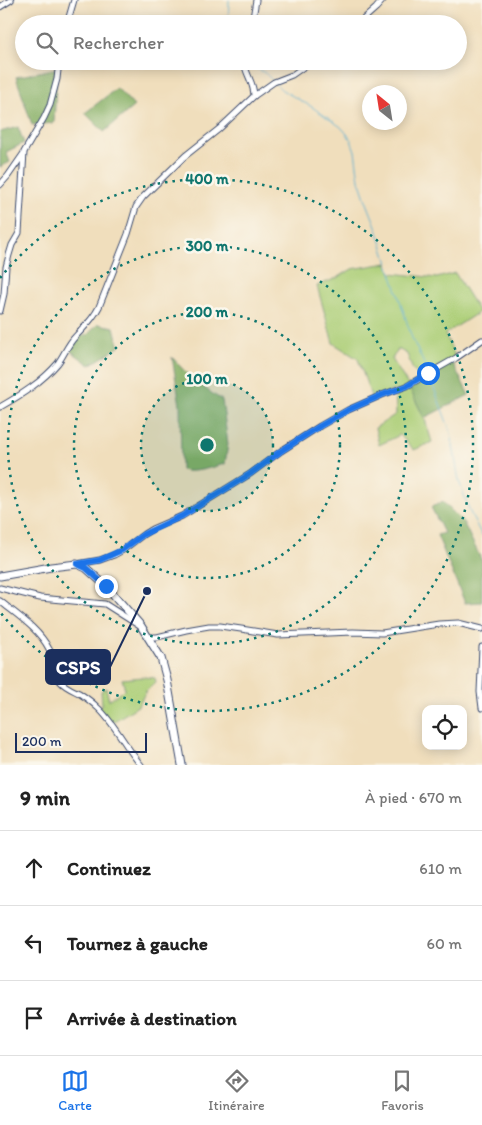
<!DOCTYPE html>
<html lang="fr">
<head>
<meta charset="utf-8">
<style>
	:root { --surface:#fff; --page:#f2f2f2; --text:#222; --muted:#767676; --line:#e0e0e0; --accent:#1a73e8 }
	body { margin:0; font-family:Itim,sans-serif; background:var(--page); color:var(--text) }
	.controls { position:absolute; right:15px; bottom:15px; display:grid; overflow:hidden; border-radius:10px; box-shadow:0 2px 12px #0003 }
	.controls button { width:45px; height:45px; display:grid; place-items:center; padding:0; border:0; border-bottom:1px solid var(--line); background:var(--surface); color:var(--text); font:25px sans-serif }
	.compass { position:absolute; left:362px; top:85px; width:45px; height:45px; border-radius:50%; background:var(--surface); box-shadow:0 2px 12px #0003; rotate:330deg }
	.scale { position:absolute; left:15px; bottom:12px; width:132px; box-sizing:border-box; padding-left:5px; border:2px solid #1b2f5e; border-top:0; font-size:14px; line-height:18px; white-space:nowrap; color:#1b2f5e; -webkit-text-stroke:4px #fbf7ec; paint-order:stroke }
	.stop { position:absolute; width:15px; height:15px; margin:-11px; border:4px solid #1a73e8; border-radius:50%; background:#fff }
	.stop.end { background:#1a73e8; border-color:#fff; box-shadow:0 1px 5px #0008 }
	.list { margin:0; padding:0; list-style:none }
	h2 { display:flex; justify-content:space-between; align-items:center; height:65px; margin:0; padding:0 20px; font-size:21px }
	h2 small { font-size:16px; font-weight:400; color:var(--muted) }
	.list li { display:grid; grid-template-columns:32px 1fr auto; gap:15px; align-items:center; box-sizing:border-box; height:75px; padding:0 20px; border-top:1px solid var(--line) }
	.list b { display:block; font-size:19px; white-space:nowrap }
	.list em { font-size:16px; font-style:normal; color:var(--muted) }
	.icon { flex:none; width:28px; height:28px; fill:none; stroke:currentColor; stroke-width:2; stroke-linecap:round; stroke-linejoin:round }
	.map { position:relative; flex:none; width:482px; height:765px; overflow:hidden }
	.search { position:absolute; background:var(--surface); box-shadow:0 2px 12px #0003; left:15px; right:15px; top:15px; height:55px; display:flex; align-items:center; gap:12px; box-sizing:border-box; padding:0 18px; border-radius:28px; color:var(--muted); font-size:19px }
	.sheet { height:290px; background:var(--surface) }
	nav { display:flex; justify-content:space-around; align-items:center; box-sizing:border-box; height:70px; border-top:1px solid var(--line); background:var(--surface); font-size:14px; color:var(--muted) }
	nav a { display:grid; justify-items:center; gap:2px }
	nav .on { color:var(--accent) }
	.map>svg:first-child { display:block }
</style>
</head>
<body>
<div class="map">
<svg width="482" height="765" viewBox="0 0 482 765">
	<rect width="100%" height="100%" fill="#fbf7ec"/>
	<filter id="ink" filterUnits="userSpaceOnUse"><feTurbulence type="fractalNoise" baseFrequency=".02" numOctaves="2"/><feDisplacementMap in="SourceGraphic" scale="10" xChannelSelector="R" yChannelSelector="G"/><feConvolveMatrix kernelMatrix="1 2 1 2 8 2 1 2 1" color-interpolation-filters="sRGB"/></filter>
	<filter id="wash" filterUnits="userSpaceOnUse"><feTurbulence type="fractalNoise" baseFrequency=".0096" numOctaves="4" result="noise"/><feDisplacementMap in="SourceGraphic" scale="20" xChannelSelector="R" yChannelSelector="G"/><feGaussianBlur stdDeviation="1.12" result="paint"/><feColorMatrix in="noise" values="0 0 0 0 0 0 0 0 0 0 0 0 0 0 0 0 0 1.4 0 .05"/><feComposite in="paint" operator="in"/></filter>
	<g filter="url(#wash)">
		<rect width="100%" height="100%" fill="#f0debc"/>
		<path fill="#aacd75" stroke="#627e6a" d="M 387,263 L 391,273 L 437,278 L 455,273 L 479,312 L 445,334 L 456,358 L 420,378 L 412,368 L 407,354 L 398,349 L 392,359 L 408,385 L 423,413 L 432,442 L 414,450 L 400,435 L 379,445 L 375,428 L 396,414 L 395,390 L 372,399 L 358,359 L 333,343 L 317,286 L 337,278 L 352,269 Z
			M 143,677 L 155,678 L 156,682 L 146,691 L 138,706 L 111,723 L 98,708 L 102,705 L 101,691 L 106,688 L 109,700 L 125,689 L 122,679 Z"/>
		<path fill="#87b066" stroke="#517062" d="M 57,68 L 54,123 L 32,125 L 16,77 Z
			M 117,88 L 134,106 L 104,132 L 85,113 Z
			M 18,127 L 24,143 L 6,152 L 10,162 L 0,167 L 0,132 Z
			M 98,324 L 114,327 L 119,347 L 90,365 L 68,349 L 79,336 L 87,335 Z
			M 172,357 C 186,374 204,389 222,400 L 228,444 L 225,464 C 212,467 194,474 181,470 L 180,405 Z
			M 451,360 L 469,395 L 424,418 L 408,385 Z
			M 443,502 L 463,522 L 482,561 L 482,602 L 465,603 L 437,535 L 444,533 L 431,507 Z"/>
		<g fill="none" stroke-linecap="round" stroke-linejoin="round">
			<path stroke="#53add0" stroke-width="1" d="M 228,24 L 229,0
				M 246,63 L 265,73 L 272,80
				M 275,83 L 282,90 L 312,107 L 341,127 L 347,134 L 351,140 L 355,151 L 359,180 L 365,198 L 376,226 L 412,338 L 428,372
				M 429,375 L 451,433 L 459,481 L 470,512 L 482,536"/>
		</g>
	</g>
	<g filter="url(#ink)">
		<g fill="none" stroke-linecap="round" stroke-linejoin="round">
			<defs>
				<path id="street" d="M 0,7 L 11,0
					M 67,24 L 74,0
					M 252,24 L 256,0
					M 358,24 L 376,8 L 383,0
					M 244,61 C 245,74 254,82 254,96
					M 0,185 L 8,176 L 24,153
					M 0,311 L 4,294 L 6,267 L 9,255 L 12,245 L 19,233 L 24,152 L 44,118 L 50,105 L 57,79 L 59,61
					M 0,407 C 21,395 42,382 58,363 C 64,355 68,344 75,337 C 85,326 92,321 99,307 L 128,234 L 136,207 L 143,197 L 185,156 L 219,129 L 254,96 L 274,82 L 292,75 L 312,61
					M 77,564 L 100,560 L 114,555 L 123,550 L 144,534 L 152,529 L 182,516 L 250,474 L 281,451 L 320,426 L 348,410 L 382,395 L 407,386 L 456,358 L 482,340
					M 0,588 L 40,598 L 105,604 L 138,625
					M 0,601 C 17,615 39,629 49,649 C 55,658 53,673 60,681 C 65,687 73,690 79,693 C 85,697 92,702 97,707 C 115,723 125,747 141,765
					M 148,637 L 157,637 L 186,630 L 209,626 L 220,626 L 241,629 L 278,635 L 353,632 L 382,633 L 439,624 L 458,623 L 482,629
					M 482,647 L 480,692 L 482,708"/>
				<path id="secondary" d="M 0,576 L 51,567 L 77,564 L 86,568 L 106,586 L 141,626 L 161,658 L 167,680 L 182,765"/>
			</defs>
			<use href="#street" stroke="#3b496c" stroke-width="7"/>
			<use href="#secondary" stroke="#3b496c" stroke-width="9"/>
			<use href="#street" stroke="#fff" stroke-width="5"/>
			<use href="#secondary" stroke="#fff" stroke-width="7"/>
		</g>
	</g>
	<g fill="none" stroke-linecap="round" stroke-linejoin="round" filter="url(#ink)">
		<path stroke="#1a73e8" stroke-width="6" d="M 106,586 L 86,568 L 77,564 L 100,560 L 122,550 L 144,534 L 182,516 L 250,474 L 281,451 L 320,426 L 348,410 L 382,395 L 407,386 L 428,373"/>
	</g>
	<circle cx="207" cy="445" r="66" fill="#0f766e" fill-opacity=".12"/>
	<g fill="none" stroke="#0f766e" stroke-width="2.5" stroke-dasharray="2.5 5">
		<circle cx="207" cy="445" r="66"/>
		<circle cx="207" cy="445" r="133"/>
		<circle cx="207" cy="445" r="199"/>
		<path d="M0 278A266 266 0 1 1 0 612"/>
	</g>
	<circle cx="207" cy="445" r="8" fill="#0f766e" stroke="#fbf7ec" stroke-width="2.5"/>
	<g font-size="15" text-anchor="middle" font-weight="bold" fill="#0f766e" stroke="#fbf7ec" stroke-width="5" stroke-linejoin="round" paint-order="stroke">
		<text x="207" y="184">400 m</text>
		<text x="207" y="251">300 m</text>
		<text x="207" y="317">200 m</text>
		<text x="207" y="384">100 m</text>
	</g>
	<path fill="none" stroke="#1b2f5e" stroke-width="2" d="M147 591L110 667"/>
	<circle fill="#1b2f5e" stroke="#fbf7ec" stroke-width="2" cx="147" cy="591" r="5"/>
	<rect fill="#1b2f5e" stroke="#1b2f5e" stroke-width="2" x="46" y="650" width="64" height="34" rx="5"/>
	<g font-size="19" text-anchor="middle" font-weight="bold" fill="#fff">
		<text x="78" y="674">CSPS</text>
	</g>
</svg>
<div class="controls">
<button><svg class="icon" aria-label="locate" viewBox="0 0 24 24"><circle cx="12" cy="12" r="6"/><path d="M12 2v4M12 18v4M2 12h4M18 12h4"/></svg></button>
</div>
<svg class="compass" viewBox="-18 -18 36 36"><path d="M0-13l5 13h-10z" fill="#e53935"/><path d="M0 13l5-13h-10z" fill="#767676"/></svg>
<div class="scale">200 m</div>
<div class="stop" style="left:428px;top:373px"></div>
<div class="stop end" style="left:106px;top:586px"></div>
<div class="search"><svg class="icon" aria-label="search" viewBox="0 0 24 24"><circle cx="10" cy="10" r="6"/><path d="M15 15l6 6"/></svg>Rechercher</div>
</div>
<section class="sheet">
<h2>9 min<small>À pied · 670 m</small></h2>
<ul class="list">
<li><svg class="icon" aria-label="ahead" viewBox="0 0 24 24"><path d="M12 20V5M6 11l6-6 6 6"/></svg><div><b>Continuez</b></div><em>610 m</em></li>
<li><svg class="icon" aria-label="left" viewBox="0 0 24 24"><path d="M17 20v-9H6M10 6l-5 5 5 5"/></svg><div><b>Tournez à gauche</b></div><em>60 m</em></li>
<li><svg class="icon" aria-label="arrive" viewBox="0 0 24 24"><path d="M6 21V4h12l-3 4 3 4H6"/></svg><div><b>Arrivée à destination</b></div></li>
</ul>
</section>
<nav>
<a class="on"><svg class="icon" aria-label="map" viewBox="0 0 24 24"><path d="M3 6l6-2 6 2 6-2v14l-6 2-6-2-6 2zM9 4v14M15 6v14"/></svg>Carte</a>
<a><svg class="icon" aria-label="directions" viewBox="0 0 24 24"><path d="M12 3l9 9-9 9-9-9zM9 14v-3h6M13 9l2 2-2 2"/></svg>Itinéraire</a>
<a><svg class="icon" aria-label="saved" viewBox="0 0 24 24"><path d="M7 4h10v16l-5-4-5 4z"/></svg>Favoris</a>
</nav>
</body>
</html>
